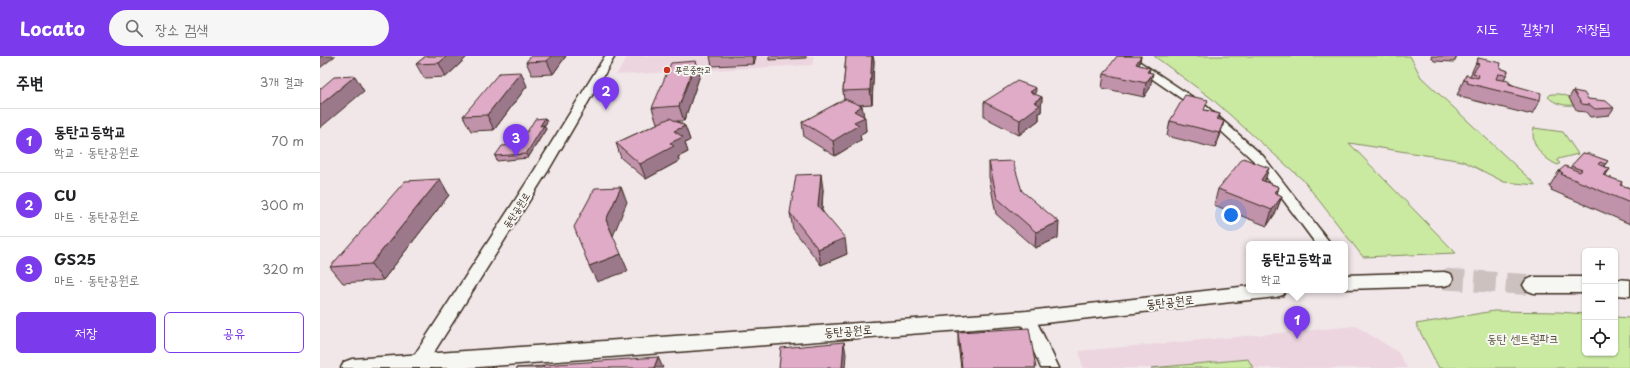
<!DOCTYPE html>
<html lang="ko">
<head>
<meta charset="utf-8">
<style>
	:root { --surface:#fff; --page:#f6f6f6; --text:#202124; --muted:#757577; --line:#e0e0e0; --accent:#7c3aed }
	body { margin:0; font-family:"Playpen Sans","Poor Story",sans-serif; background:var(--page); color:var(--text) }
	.controls { position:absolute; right:12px; bottom:12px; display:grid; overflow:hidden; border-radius:6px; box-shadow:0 1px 3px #0004 }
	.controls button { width:36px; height:36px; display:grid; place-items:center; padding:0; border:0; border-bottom:1px solid var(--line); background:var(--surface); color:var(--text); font:20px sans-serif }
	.you { position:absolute; left:911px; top:159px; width:14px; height:14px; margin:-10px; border:3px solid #fff; border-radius:50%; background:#1a73e8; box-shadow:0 0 0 6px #1a73e833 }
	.badge { display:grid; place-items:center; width:26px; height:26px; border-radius:50%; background:var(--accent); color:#fff; font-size:13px; font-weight:700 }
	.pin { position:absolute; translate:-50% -33px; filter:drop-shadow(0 1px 2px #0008) }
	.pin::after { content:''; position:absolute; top:21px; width:14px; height:12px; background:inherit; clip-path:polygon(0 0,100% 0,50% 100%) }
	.popup { position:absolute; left:926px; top:185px; width:102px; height:52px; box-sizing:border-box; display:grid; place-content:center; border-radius:6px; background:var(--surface); filter:drop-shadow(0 1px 3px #0005); font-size:13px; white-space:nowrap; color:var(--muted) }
	.popup b { font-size:15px; color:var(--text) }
	.popup::after { content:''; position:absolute; left:50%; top:100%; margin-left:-8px; border:8px solid transparent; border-top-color:var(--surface) }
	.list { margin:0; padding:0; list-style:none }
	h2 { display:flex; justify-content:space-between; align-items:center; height:52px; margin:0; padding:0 16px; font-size:17px }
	h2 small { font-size:13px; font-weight:400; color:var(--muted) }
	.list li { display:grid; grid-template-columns:26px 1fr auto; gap:12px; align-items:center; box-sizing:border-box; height:64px; padding:0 16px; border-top:1px solid var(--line) }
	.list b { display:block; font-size:15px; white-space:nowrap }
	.list p { margin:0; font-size:13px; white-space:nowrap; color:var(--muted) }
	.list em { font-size:13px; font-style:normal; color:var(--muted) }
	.actions { display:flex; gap:8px; padding:12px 16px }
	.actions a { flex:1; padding:9px 0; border:1px solid var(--accent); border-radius:6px; text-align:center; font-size:14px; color:var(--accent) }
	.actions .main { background:var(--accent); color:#fff }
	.icon { flex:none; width:22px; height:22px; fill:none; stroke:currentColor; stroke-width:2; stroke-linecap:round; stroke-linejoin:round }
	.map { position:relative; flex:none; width:1310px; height:312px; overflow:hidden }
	header { display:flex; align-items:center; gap:24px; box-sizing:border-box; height:56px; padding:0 20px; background:var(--accent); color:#fff }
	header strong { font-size:19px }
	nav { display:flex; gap:22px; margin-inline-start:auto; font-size:14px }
	.search { width:280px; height:36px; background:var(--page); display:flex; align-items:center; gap:10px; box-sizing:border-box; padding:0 14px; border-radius:22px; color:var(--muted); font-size:15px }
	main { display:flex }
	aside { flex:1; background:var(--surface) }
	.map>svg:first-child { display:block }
</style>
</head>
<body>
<header>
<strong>Locato</strong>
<div class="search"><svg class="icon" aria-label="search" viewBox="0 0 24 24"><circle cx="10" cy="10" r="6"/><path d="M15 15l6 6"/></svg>장소 검색</div>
<nav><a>지도</a><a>길찾기</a><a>저장됨</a></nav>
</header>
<main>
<aside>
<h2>주변<small>3개 결과</small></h2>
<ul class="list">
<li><span class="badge">1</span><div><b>동탄고등학교</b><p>학교 · 동탄공원로</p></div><em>70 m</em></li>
<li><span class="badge">2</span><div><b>CU</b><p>마트 · 동탄공원로</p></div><em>300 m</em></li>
<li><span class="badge">3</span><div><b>GS25</b><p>마트 · 동탄공원로</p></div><em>320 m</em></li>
</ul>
<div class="actions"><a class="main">저장</a><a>공유</a></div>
</aside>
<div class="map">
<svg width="1310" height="312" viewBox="0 0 1310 312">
	<rect width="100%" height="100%" fill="#f1e7e9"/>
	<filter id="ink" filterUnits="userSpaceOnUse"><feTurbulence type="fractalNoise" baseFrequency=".025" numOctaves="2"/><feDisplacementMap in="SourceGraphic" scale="8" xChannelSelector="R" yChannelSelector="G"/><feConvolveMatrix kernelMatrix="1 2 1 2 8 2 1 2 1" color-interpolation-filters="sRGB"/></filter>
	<g filter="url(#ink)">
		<path fill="#ecd5df" d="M 308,0 L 494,0 L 492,9 L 296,19 Z
			M 1036,270 L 1078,296 L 1087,312 L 763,312 L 759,295 Z"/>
		<path fill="#cae9a1" stroke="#828a60" d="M 834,0 L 1090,0 L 1101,21 L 1216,129 L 1184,126 L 1143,105 L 1029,87 L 1136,197 L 1043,201 L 983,124 L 891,42 Z
			M 1231,38 L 1240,38 L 1250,41 L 1253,49 C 1245,50 1235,48 1228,41 Z
			M 1214,72 L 1243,76 L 1258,98 L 1238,103 L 1237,105 L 1240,107 L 1238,109 C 1225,104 1209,89 1214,72 Z
			M 1174,255 L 1239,256 L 1265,258 L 1265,297 L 1295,297 L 1295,261 L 1310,262 L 1310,312 L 1119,312 L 1096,268 Z
			M 928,303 L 933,312 L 831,312 Z"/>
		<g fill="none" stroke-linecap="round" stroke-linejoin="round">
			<path stroke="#cdc1c0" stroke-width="21" stroke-dasharray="21 10" stroke-linecap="butt" d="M 1124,223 L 1214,229"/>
			<defs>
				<path id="minor" d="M 285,0 L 295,0 L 228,115 L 104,312 L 86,312 L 214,115 Z
					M 799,0 L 811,0 L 886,50 L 943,100 L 1011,188 L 996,188 L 935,106 L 878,54 Z
					M 707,256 L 713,258 L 739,312 L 721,312 L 699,262 L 701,258 Z"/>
				<path id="tertiary" d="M 1124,216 L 1131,218 L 1133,223 L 1131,228 L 1124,230 L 1025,233 L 1025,219 Z
					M 929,230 L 929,234 L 966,234 L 963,239 L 956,241 L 707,269 L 146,312 L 21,312 L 24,306 L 32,303 L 707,255 Z"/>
				<path id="secondary" d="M 1214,221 L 1265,221 L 1265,237 L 1214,237 L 1206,234 L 1203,229 L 1206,224 Z
					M 1295,223 L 1310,224 L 1310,240 L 1295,239 Z"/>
			</defs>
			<use href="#minor" stroke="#3b2a1e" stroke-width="3"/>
			<use href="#tertiary" stroke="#3b2a1e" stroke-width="3"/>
			<use href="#secondary" stroke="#3b2a1e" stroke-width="3"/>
			<use href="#minor" fill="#f6f6f2" fill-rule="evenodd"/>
			<use href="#tertiary" fill="#f6f6f2" fill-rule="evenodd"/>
			<use href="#secondary" fill="#f6f6f2" fill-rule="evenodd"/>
		</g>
		<path fill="#c093ab" stroke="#3b2a1e" d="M 106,0 L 148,0 L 126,21 L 104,22 L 96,8 Z
			M 246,0 L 233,18 L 212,19 L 206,6 Z
			M 390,0 L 436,0 L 434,8 L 392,10 Z
			M 449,0 L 486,0 L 486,2 L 449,4 Z
			M 526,0 L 553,0 L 554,5 L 552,48 L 539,49 L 542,50 L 546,75 L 540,79 L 541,84 L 515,100 L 484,81 L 482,66 L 524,44 L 523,35 Z
			M 821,0 L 819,9 L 829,16 L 830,32 L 824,41 L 782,32 L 784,18 Z
			M 1111,0 L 1137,0 L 1134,6 L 1114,5 Z
			M 1158,2 L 1180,12 L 1188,15 L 1184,24 L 1220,44 L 1212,58 L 1209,57 L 1208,58 L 1140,41 L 1141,39 L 1137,39 L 1146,19 L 1150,20 Z
			M 376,5 L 380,19 L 364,65 L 357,65 L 365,70 L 370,84 L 365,87 L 368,96 L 358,101 L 359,105 L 326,123 L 301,102 L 296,87 L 339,67 L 337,67 L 332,52 Z
			M 207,30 L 174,74 L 151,75 L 143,60 Z
			M 1253,35 L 1268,43 L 1294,52 L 1289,59 L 1270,61 L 1266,56 L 1257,55 L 1249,42 Z
			M 716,39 L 722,41 L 721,56 L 719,57 L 719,64 L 699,79 L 664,61 L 664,46 Z
			M 886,54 L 900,58 L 899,64 L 904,65 L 900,80 L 895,92 L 847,80 L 850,65 Z
			M 225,62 L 227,66 L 224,70 L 226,73 L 208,102 L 177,105 L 175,100 L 194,89 L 207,76 Z
			M 1263,97 L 1288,105 L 1284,110 L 1290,113 L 1285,120 L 1302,126 L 1301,129 L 1310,132 L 1310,168 L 1231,134 L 1232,132 L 1229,131 L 1239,115 L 1250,112 Z
			M 669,106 L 702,135 L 738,182 L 715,192 L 676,158 L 669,121 Z
			M 120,123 L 129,139 L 63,224 L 23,227 L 10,211 Z
			M 945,125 L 959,131 L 957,138 L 962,140 L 956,156 L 947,170 L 894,149 L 898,133 Z
			M 503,133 L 502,154 L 527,198 L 501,209 L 473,173 L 470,157 Z
			M 638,276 L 716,312 L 641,312 L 638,288 Z"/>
		<path fill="#9c788b" stroke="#3b2a1e" d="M 0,0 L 15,0 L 0,12 Z
			M 127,0 L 148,0 L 126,21 L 119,7 Z
			M 231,0 L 246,0 L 233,18 L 227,5 Z
			M 432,0 L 436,0 L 434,8 Z
			M 552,0 L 553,0 L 554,5 L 552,48 L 550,34 Z
			M 821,0 L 818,14 L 816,8 Z
			M 376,5 L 380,19 L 364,65 L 359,50 Z
			M 830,12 L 828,25 L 833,17 L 830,32 L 824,41 L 826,27 L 827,16 Z
			M 201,16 L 207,30 L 174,74 L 167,59 Z
			M 35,20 L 44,35 L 0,72 L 0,49 Z
			M 716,32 L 715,46 L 722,41 L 721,56 L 719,57 L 719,64 L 699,79 L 700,64 L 710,36 Z
			M 542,50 L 544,61 L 545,61 L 546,75 L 540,79 L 541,84 L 515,100 L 513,85 L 534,55 Z
			M 225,62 L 227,66 L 224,70 L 226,73 L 208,102 L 206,98 L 220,70 Z
			M 904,65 L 900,80 L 895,92 L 899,77 Z
			M 365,70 L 370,84 L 365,87 L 368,96 L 358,101 L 359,105 L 326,123 L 320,108 L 350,87 L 354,75 Z
			M 949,112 L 944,128 L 941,124 Z
			M 1290,113 L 1279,128 L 1283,119 Z
			M 501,118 L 503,133 L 501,165 L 498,150 Z
			M 120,123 L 129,139 L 63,224 L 51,208 Z
			M 301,131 L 307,146 L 293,180 L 286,164 Z
			M 959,131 L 954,146 L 954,136 Z
			M 962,140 L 956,156 L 947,170 L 952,154 Z
			M 739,166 L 738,182 L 715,192 L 716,176 Z
			M 525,182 L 527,198 L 501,209 L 498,193 Z
			M 301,198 L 308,215 L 277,226 L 269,210 Z
			M 524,286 L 526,298 L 525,312 L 522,312 Z
			M 338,301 L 343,312 L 334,312 Z"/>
		<path fill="#dfabc7" stroke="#3b2a1e" d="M 106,0 L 127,0 L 119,7 L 96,8 Z
			M 211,0 L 231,0 L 227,5 L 206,6 Z
			M 526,0 L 552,0 L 550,34 L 523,35 Z
			M 797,0 L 821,0 L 816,8 L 830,12 L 827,16 L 833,17 L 826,27 L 784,18 Z
			M 1158,2 L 1181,7 L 1180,12 L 1188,15 L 1186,19 L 1178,18 L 1176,23 L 1189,25 L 1189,28 L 1221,37 L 1220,44 L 1216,43 L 1216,44 L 1147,27 L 1148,25 L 1144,24 L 1146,19 L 1158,22 L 1159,19 L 1153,17 L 1159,8 L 1156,7 Z
			M 376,5 L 359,50 L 332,52 L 351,7 Z
			M 201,16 L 167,59 L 143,60 L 179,17 Z
			M 35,20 L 0,49 L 0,33 L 14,21 Z
			M 697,25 L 716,32 L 710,36 L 722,41 L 714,46 L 720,49 L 700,64 L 664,46 Z
			M 1253,35 L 1264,37 L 1268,43 L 1286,45 L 1294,52 L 1275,53 L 1270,49 L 1262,48 Z
			M 865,39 L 888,44 L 884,54 L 900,58 L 897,63 L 904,65 L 899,77 L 850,65 Z
			M 525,43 L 542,50 L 534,55 L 545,61 L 534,66 L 539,69 L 513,85 L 482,66 Z
			M 225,62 L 220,70 L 224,69 L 206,98 L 175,100 L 182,90 L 194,89 L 202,76 L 207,76 L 215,63 Z
			M 350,62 L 365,70 L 354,75 L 363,81 L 350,87 L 354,90 L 320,108 L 296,87 Z
			M 1263,97 L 1269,98 L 1288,105 L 1285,108 L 1280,106 L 1278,108 L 1290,113 L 1283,119 L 1302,126 L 1300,129 L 1310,132 L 1310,147 L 1241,118 L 1243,117 L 1239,115 L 1245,110 L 1260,116 L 1262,114 L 1251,110 Z
			M 923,102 L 949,112 L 941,124 L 959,131 L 954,136 L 962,140 L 952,154 L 898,133 Z
			M 693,105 L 702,135 L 739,166 L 716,176 L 677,142 L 669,106 Z
			M 501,118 L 498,150 L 525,182 L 498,193 L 470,157 L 476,119 Z
			M 120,123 L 51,208 L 10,211 L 85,125 Z
			M 301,131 L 286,164 L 301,198 L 269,210 L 254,171 L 275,132 Z
			M 709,272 L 716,312 L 642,312 L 638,276 Z
			M 524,286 L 522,312 L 459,312 L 461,292 Z
			M 338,301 L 334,312 L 223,312 L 224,309 Z
			M 223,310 L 222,312 L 196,312 Z"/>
	</g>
	<circle fill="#c8321e" stroke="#f6f6f2" stroke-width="1.5" cx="347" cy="14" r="4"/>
	<g text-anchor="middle" stroke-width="4" stroke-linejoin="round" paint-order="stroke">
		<g font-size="9" fill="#3b2a1e" stroke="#f6f6f2" text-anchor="start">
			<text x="355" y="17">푸른중학교</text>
		</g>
		<g font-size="10" fill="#3b2a1e" stroke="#f6f6f2">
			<text transform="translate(196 154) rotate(-57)" y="4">동탄공원로</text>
		</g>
		<g font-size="12" fill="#3b2a1e" stroke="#f6f6f2">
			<text transform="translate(850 246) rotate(-6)" y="4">동탄공원로</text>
			<text transform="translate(528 275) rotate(-4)" y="4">동탄공원로</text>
		</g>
		<g font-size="12" fill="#585038" stroke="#f6f6f2">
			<text x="1203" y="287">동탄 센트럴파크</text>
		</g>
	</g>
</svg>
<div class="controls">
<button>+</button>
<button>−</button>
<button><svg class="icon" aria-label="locate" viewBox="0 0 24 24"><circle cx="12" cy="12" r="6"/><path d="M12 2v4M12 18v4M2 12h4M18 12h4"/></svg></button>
</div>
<div class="you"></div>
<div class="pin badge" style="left:977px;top:283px">1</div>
<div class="popup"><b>동탄고등학교</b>학교</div>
<div class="pin badge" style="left:286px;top:54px">2</div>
<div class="pin badge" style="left:196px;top:101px">3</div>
</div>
</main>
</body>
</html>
